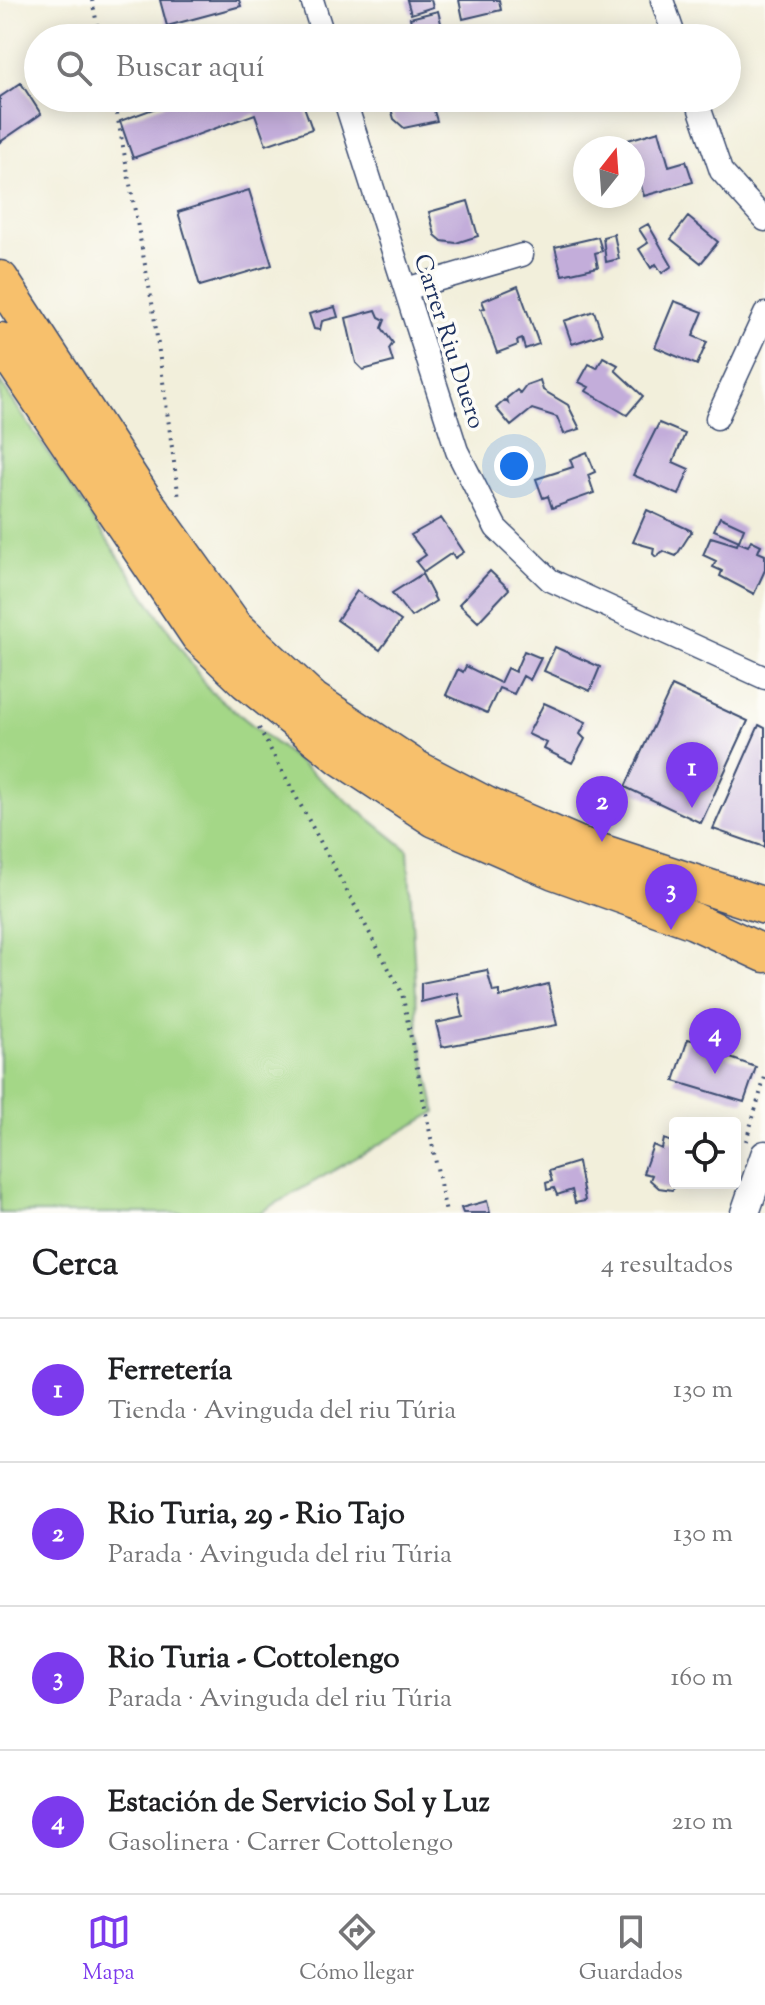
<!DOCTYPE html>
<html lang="es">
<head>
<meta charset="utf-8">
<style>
	:root { --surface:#fff; --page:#f2f2f2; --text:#202124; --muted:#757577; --line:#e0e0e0; --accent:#7c3aed }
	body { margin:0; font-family:"Sorts Mill Goudy",serif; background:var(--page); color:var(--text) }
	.controls { position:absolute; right:24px; bottom:24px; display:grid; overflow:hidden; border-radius:8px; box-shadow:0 4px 20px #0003 }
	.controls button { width:72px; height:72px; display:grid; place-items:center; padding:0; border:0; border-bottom:2px solid var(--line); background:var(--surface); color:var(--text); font:40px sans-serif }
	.compass { position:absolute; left:573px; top:136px; width:72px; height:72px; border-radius:50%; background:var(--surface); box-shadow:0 4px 20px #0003; rotate:17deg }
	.you { position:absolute; left:514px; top:466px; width:28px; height:28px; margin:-20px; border:6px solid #fff; border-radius:50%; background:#1a73e8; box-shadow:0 0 0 12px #1a73e833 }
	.badge { display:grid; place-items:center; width:52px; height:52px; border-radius:50%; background:var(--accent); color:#fff; font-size:26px; font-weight:700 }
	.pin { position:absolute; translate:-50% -66px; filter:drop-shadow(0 2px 4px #0008) }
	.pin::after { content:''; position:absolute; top:42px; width:28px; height:24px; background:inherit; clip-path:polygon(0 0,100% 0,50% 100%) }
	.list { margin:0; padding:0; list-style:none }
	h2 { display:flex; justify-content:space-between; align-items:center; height:104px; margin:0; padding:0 32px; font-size:34px }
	h2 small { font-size:26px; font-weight:400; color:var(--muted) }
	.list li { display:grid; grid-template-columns:52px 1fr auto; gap:24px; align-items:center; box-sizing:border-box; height:144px; padding:0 32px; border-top:2px solid var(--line) }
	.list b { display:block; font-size:30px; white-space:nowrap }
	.list p { margin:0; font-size:26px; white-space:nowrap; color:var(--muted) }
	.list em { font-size:26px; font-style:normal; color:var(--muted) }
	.icon { flex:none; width:44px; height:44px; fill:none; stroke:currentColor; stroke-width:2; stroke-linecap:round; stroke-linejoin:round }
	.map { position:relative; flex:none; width:765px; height:1213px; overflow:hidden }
	.search { position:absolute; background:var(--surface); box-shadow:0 4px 20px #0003; left:24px; right:24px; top:24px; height:88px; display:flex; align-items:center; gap:20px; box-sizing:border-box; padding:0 28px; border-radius:44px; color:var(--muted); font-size:30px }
	.sheet { height:680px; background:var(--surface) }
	nav { display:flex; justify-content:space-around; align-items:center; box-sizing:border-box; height:112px; border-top:2px solid var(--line); background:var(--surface); font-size:22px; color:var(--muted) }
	nav a { display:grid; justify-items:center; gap:4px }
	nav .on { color:var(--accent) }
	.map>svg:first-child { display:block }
</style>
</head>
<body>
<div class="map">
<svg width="765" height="1213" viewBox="0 0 765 1213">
	<rect width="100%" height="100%" fill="#fdfcf7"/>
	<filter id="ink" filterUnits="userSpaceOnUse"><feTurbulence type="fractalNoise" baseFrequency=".0125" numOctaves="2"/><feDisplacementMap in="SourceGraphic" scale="16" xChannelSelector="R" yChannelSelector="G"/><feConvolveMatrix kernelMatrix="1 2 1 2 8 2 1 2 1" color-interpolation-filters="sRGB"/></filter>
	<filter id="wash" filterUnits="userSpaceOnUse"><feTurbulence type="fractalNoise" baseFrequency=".006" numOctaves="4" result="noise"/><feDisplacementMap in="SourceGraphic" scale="32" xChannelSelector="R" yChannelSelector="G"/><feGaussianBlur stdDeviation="1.8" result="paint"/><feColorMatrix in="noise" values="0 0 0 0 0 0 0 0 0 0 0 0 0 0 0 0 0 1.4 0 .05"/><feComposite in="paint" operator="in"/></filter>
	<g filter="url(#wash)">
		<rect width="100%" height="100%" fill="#f2efdb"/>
		<path fill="#a4d787" stroke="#608372" stroke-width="2" d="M 0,382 L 209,690 L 408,850 L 418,1030 L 436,1112 L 259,1213 L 0,1213 Z"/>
		<g id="blocks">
			<path fill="#c3adda" d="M 160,0 L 239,0 L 241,6 L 167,26 Z
				M 407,0 L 431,0 L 433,7 L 411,14 Z
				M 459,0 L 499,0 L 501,10 L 463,19 Z
				M 438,11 L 444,35 L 415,38 L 410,18 Z
				M 21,83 L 41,114 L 0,142 L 0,97 Z
				M 183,98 L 301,98 L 312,129 L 266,145 L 255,114 L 133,158 L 120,121 Z
				M 388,98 L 430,98 L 437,121 L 404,128 L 394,119 Z
				M 659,131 L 669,166 L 686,161 L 693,182 L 644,196 L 628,140 Z
				M 249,190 L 272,265 L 200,286 L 178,212 Z
				M 468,201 L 478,236 L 456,243 L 442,241 L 435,235 L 429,212 Z
				M 688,217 L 718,242 L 701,263 L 671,239 Z
				M 648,224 L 672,266 L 662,273 L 656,264 L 651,268 L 639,249 L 648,243 L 639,229 Z
				M 614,234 L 619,259 L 606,262 L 603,237 Z
				M 598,237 L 602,251 L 595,253 L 598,267 L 562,275 L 555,247 Z
				M 518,286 L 539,344 L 525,349 L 522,339 L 517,341 L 518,345 L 497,353 L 481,309 L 485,308 L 482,301 Z
				M 674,301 L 703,312 L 693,336 L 707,342 L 697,365 L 655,347 Z
				M 335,307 L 338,317 L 322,321 L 320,330 L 314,329 L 309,314 Z
				M 376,310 L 379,317 L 385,320 L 382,328 L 393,343 L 389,349 L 393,362 L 363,370 L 356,363 L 346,318 Z
				M 594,311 L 602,334 L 572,344 L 564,321 Z
				M 603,357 L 618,365 L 615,370 L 643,396 L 627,415 L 586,391 L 589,387 L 579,382 L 589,364 L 597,368 Z
				M 540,380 L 543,390 L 568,405 L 580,429 L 564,434 L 557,417 L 532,409 L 511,426 L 496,408 L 505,400 L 508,403 L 507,398 L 517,390 L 520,393 L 526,385 Z
				M 659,423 L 685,434 L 673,462 L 689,469 L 679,495 L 633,475 Z
				M 587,452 L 595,472 L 588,475 L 594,493 L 552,508 L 548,496 L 543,498 L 536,479 L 573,467 L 570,459 Z
				M 647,510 L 692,531 L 676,556 L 663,551 L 656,557 L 653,554 L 654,548 L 633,542 Z
				M 720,517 L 744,528 L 739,541 L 714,530 Z
				M 441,518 L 464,552 L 455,558 L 452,553 L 424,572 L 416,562 L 426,555 L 411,535 Z
				M 711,537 L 737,545 L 738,542 L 748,546 L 751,540 L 761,545 L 758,552 L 765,555 L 765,570 L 754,594 L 720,576 L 722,571 L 713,567 L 716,561 L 703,555 Z
				M 490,571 L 509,589 L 478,622 L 459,604 Z
				M 422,574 L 436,601 L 411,617 L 392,593 Z
				M 357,591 L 401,621 L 380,650 L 337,620 Z
				M 555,647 L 600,667 L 590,691 L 544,671 Z
				M 524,651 L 541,658 L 530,680 L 523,676 L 514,694 L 499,688 L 487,713 L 446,695 L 458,669 L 463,672 L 466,666 L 500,683 L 507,668 L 515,672 Z
				M 672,686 L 748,721 L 701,823 L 625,787 Z
				M 544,703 L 586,722 L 580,734 L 585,739 L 572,763 L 544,749 L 547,743 L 528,734 Z
				M 759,725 L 765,728 L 765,847 L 713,829 Z
				M 487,970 L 493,992 L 500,991 L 500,997 L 548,984 L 557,1025 L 442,1047 L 436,1023 L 463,1017 L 458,993 L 421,1002 L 421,983 Z
				M 688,1039 L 706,1044 L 705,1049 L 756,1067 L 744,1102 L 674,1081 Z
				M 664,1139 L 675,1143 L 675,1183 L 680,1183 L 672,1190 L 659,1188 L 650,1180 L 652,1175 L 643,1173 L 653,1145 L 662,1149 Z
				M 578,1162 L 585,1201 L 575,1203 L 572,1190 L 557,1195 L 554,1188 L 547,1190 L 546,1183 L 552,1181 L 549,1171 Z
				M 487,1201 L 490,1213 L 463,1213 L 461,1208 Z"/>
		</g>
	</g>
	<g filter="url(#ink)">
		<use href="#blocks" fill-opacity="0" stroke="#3b4c71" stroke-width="2"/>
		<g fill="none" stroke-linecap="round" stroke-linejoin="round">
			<defs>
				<path id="minor" d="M 312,0 L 324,38
					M 662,0 L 675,38
					M 344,98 L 457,451 L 496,528 L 550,580 L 765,678
					M 696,98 L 721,171 L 765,220
					M 406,289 L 522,255
					M 717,418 L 765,314"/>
				<path id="tertiary" d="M 745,1213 L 765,1155"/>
				<path id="primary" d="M 0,279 L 144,500 L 235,627 L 313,700 L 417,769 L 486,805 L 576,844 L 765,906
					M 0,341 L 199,636 L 246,681 L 342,758 L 435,819 L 554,871 L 694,921 L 765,954"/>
			</defs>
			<use href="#minor" stroke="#3b4c71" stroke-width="25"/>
			<use href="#tertiary" stroke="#3b4c71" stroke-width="31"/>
			<use href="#primary" stroke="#3b4c71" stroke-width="39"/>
			<path stroke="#3b4c71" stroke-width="4" stroke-dasharray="2 6" stroke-linecap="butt" d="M 92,0 L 100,38
				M 114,98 L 153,308 L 179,499
				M 259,728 L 402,993 L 446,1213
				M 746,1141 L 765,1077"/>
			<use href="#minor" stroke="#fff" stroke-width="22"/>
			<use href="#tertiary" stroke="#fff" stroke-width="28"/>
			<use href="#primary" stroke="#f7c06c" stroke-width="36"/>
		</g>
	</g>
	<g text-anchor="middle" stroke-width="7" stroke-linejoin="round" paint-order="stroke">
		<g font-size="24" fill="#1b2f5e" stroke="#fdfcf7">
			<text transform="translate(450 341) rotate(72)" y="8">Carrer Riu Duero</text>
		</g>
	</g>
</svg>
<div class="controls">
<button><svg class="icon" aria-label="locate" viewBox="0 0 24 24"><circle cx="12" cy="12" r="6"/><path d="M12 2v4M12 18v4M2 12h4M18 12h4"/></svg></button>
</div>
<svg class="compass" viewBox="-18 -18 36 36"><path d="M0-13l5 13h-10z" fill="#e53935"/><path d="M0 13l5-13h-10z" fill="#757577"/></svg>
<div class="you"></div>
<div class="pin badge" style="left:692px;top:808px">1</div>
<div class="pin badge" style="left:602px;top:842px">2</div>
<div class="pin badge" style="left:671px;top:930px">3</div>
<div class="pin badge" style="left:715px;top:1074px">4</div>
<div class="search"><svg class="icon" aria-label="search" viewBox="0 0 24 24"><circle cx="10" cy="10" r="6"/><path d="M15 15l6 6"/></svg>Buscar aquí</div>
</div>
<section class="sheet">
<h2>Cerca<small>4 resultados</small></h2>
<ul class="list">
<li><span class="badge">1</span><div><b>Ferretería</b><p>Tienda · Avinguda del riu Túria</p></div><em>130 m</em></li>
<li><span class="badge">2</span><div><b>Rio Turia, 29 - Rio Tajo</b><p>Parada · Avinguda del riu Túria</p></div><em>130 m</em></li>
<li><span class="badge">3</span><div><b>Rio Turia - Cottolengo</b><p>Parada · Avinguda del riu Túria</p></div><em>160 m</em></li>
<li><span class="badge">4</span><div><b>Estación de Servicio Sol y Luz</b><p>Gasolinera · Carrer Cottolengo</p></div><em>210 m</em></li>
</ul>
</section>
<nav>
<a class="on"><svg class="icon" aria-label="map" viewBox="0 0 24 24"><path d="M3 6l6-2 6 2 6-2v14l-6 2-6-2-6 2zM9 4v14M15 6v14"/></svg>Mapa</a>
<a><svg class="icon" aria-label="directions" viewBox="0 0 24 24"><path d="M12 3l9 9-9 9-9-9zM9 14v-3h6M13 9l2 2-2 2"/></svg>Cómo llegar</a>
<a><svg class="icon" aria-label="saved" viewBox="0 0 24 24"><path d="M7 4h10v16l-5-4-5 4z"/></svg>Guardados</a>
</nav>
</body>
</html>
